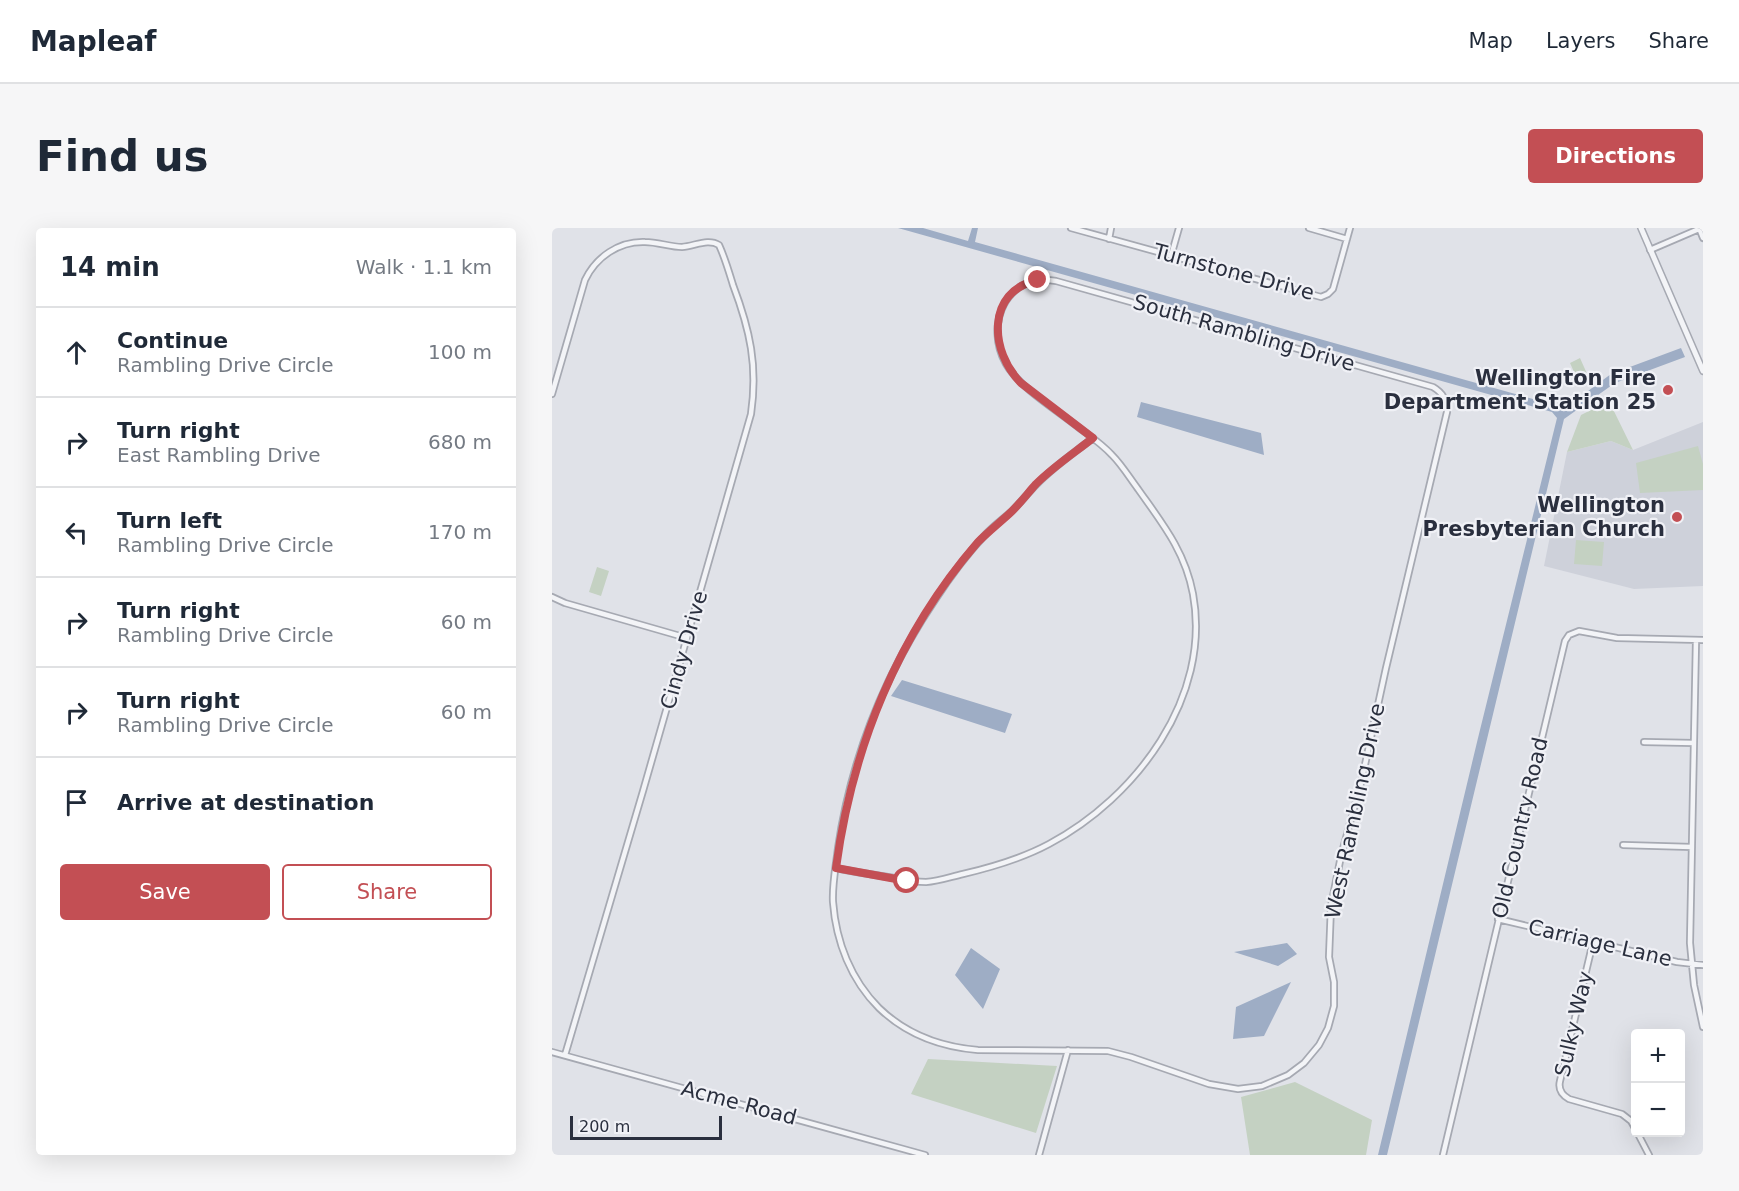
<!DOCTYPE html>
<html lang="en">
<head>
<meta charset="utf-8">
<style>
	:root { --surface:#fff; --page:#f6f6f7; --text:#1f2937; --muted:#747a83; --line:#e0e1e3; --accent:#c34f54 }
	body { margin:0; font-family:"DejaVu Sans",sans-serif; background:var(--page); color:var(--text) }
	.controls { position:absolute; right:18px; bottom:18px; display:grid; overflow:hidden; border-radius:6px; box-shadow:0 6px 24px #0002 }
	.controls button { width:54px; height:54px; display:grid; place-items:center; padding:0; border:0; border-bottom:2px solid var(--line); background:var(--surface); color:var(--text); font:30px sans-serif }
	.scale { position:absolute; left:18px; bottom:15px; width:152px; box-sizing:border-box; padding-left:6px; border:3px solid #2a2f3e; border-top:0; font-size:16px; line-height:21px; white-space:nowrap; color:#2a2f3e; -webkit-text-stroke:4px #f0f1f6; paint-order:stroke }
	.stop { position:absolute; width:18px; height:18px; margin:-14px; border:4px solid #c34f54; border-radius:50%; background:#fff }
	.stop.end { background:#c34f54; border-color:#fff; box-shadow:0 2px 6px #0008 }
	.list { margin:0; padding:0; list-style:none }
	h2 { display:flex; justify-content:space-between; align-items:center; height:78px; margin:0; padding:0 24px; font-size:26px }
	h2 small { font-size:20px; font-weight:400; color:var(--muted) }
	.list li { display:grid; grid-template-columns:39px 1fr auto; gap:18px; align-items:center; box-sizing:border-box; height:90px; padding:0 24px; border-top:2px solid var(--line) }
	.list b { display:block; font-size:22px; white-space:nowrap }
	.list p { margin:0; font-size:20px; white-space:nowrap; color:var(--muted) }
	.list em { font-size:20px; font-style:normal; color:var(--muted) }
	.actions { display:flex; gap:12px; padding:18px 24px }
	.actions a { flex:1; padding:14px 0; border:2px solid var(--accent); border-radius:6px; text-align:center; font-size:21px; color:var(--accent) }
	.actions .main { background:var(--accent); color:#fff }
	.icon { flex:none; width:33px; height:33px; fill:none; stroke:currentColor; stroke-width:2; stroke-linecap:round; stroke-linejoin:round }
	.map { position:relative; flex:none; width:1151px; height:927px; overflow:hidden; border-radius:6px }
	header { display:flex; align-items:center; gap:36px; box-sizing:border-box; height:84px; padding:0 30px; background:var(--surface); border-bottom:2px solid var(--line) }
	header strong { font-size:28px }
	nav { display:flex; gap:33px; margin-inline-start:auto; font-size:21px }
	.intro { display:flex; align-items:center; justify-content:space-between; box-sizing:border-box; height:144px; padding:0 36px }
	h1 { margin:0; font-size:42px }
	.button { padding:15px 27px; border-radius:6px; background:var(--accent); color:#fff; font-size:21px; font-weight:700 }
	main { display:flex; gap:36px; padding:0 36px }
	aside { flex:1; background:var(--surface); border-radius:6px; box-shadow:0 6px 24px #0002 }
	.map>svg:first-child { display:block }
</style>
</head>
<body>
<header>
<strong>Mapleaf</strong>
<nav><a>Map</a><a>Layers</a><a>Share</a></nav>
</header>
<div class="intro"><h1>Find us</h1><a class="button">Directions</a></div>
<main>
<aside>
<h2>14 min<small>Walk · 1.1 km</small></h2>
<ul class="list">
<li><svg class="icon" aria-label="ahead" viewBox="0 0 24 24"><path d="M12 20V5M6 11l6-6 6 6"/></svg><div><b>Continue</b><p>Rambling Drive Circle</p></div><em>100 m</em></li>
<li><svg class="icon" aria-label="right" viewBox="0 0 24 24"><path d="M7 20v-9h11M14 6l5 5-5 5"/></svg><div><b>Turn right</b><p>East Rambling Drive</p></div><em>680 m</em></li>
<li><svg class="icon" aria-label="left" viewBox="0 0 24 24"><path d="M17 20v-9H6M10 6l-5 5 5 5"/></svg><div><b>Turn left</b><p>Rambling Drive Circle</p></div><em>170 m</em></li>
<li><svg class="icon" aria-label="right" viewBox="0 0 24 24"><path d="M7 20v-9h11M14 6l5 5-5 5"/></svg><div><b>Turn right</b><p>Rambling Drive Circle</p></div><em>60 m</em></li>
<li><svg class="icon" aria-label="right" viewBox="0 0 24 24"><path d="M7 20v-9h11M14 6l5 5-5 5"/></svg><div><b>Turn right</b><p>Rambling Drive Circle</p></div><em>60 m</em></li>
<li><svg class="icon" aria-label="arrive" viewBox="0 0 24 24"><path d="M6 21V4h12l-3 4 3 4H6"/></svg><div><b>Arrive at destination</b></div></li>
</ul>
<div class="actions"><a class="main">Save</a><a>Share</a></div>
</aside>
<div class="map">
<svg width="1151" height="927" viewBox="0 0 1151 927">
	<rect width="100%" height="100%" fill="#e0e2e8"/>
	<path fill="#ced1da" d="M 1151,194 L 1151,358 L 1082,361 L 992,338 L 1015,224 L 1059,213 L 1081,222 Z"/>
	<path fill="#c4d1c2" d="M 1028,130 L 1036,148 L 1026,153 L 1018,135 Z
		M 1057,173 L 1081,222 L 1059,213 L 1015,224 L 1029,187 Z
		M 1146,218 L 1151,236 L 1151,262 L 1088,265 L 1084,235 Z
		M 1024,312 L 1052,314 L 1050,338 L 1022,336 Z
		M 45,339 L 57,343 L 49,368 L 37,364 Z
		M 376,831 L 505,838 L 484,905 L 359,866 Z
		M 743,854 L 820,892 L 814,927 L 698,927 L 689,869 Z"/>
	<path fill="#9eadc5" d="M 346,0 L 371,0 L 416,13 L 420,0 L 426,0 L 423,14 L 1013,180 L 1059,146 L 1129,120 L 1133,129 L 1063,155 L 1012,191 L 835,927 L 826,927 L 926,510 L 1005,190 L 1000,184 Z
		M 589,174 L 709,205 L 712,227 L 585,189 Z
		M 350,452 L 460,486 L 453,505 L 339,468 Z
		M 735,715 L 745,726 L 726,738 L 682,724 Z
		M 419,720 L 448,741 L 431,781 L 403,747 Z
		M 739,754 L 712,808 L 681,811 L 684,779 Z"/>
	<g fill="none" stroke-linecap="round" stroke-linejoin="round">
		<defs>
			<path id="minor" d="M 519,0 L 769,69 L 776,66 L 781,61 L 798,0
				M 757,0 L 795,11
				M 1147,0 L 1151,10
				M 557,11 L 559,0
				M 1098,22 L 1147,1
				M 619,28 L 627,0
				M 0,166 L 33,52 C 44,29 67,13 93,14 C 106,14 118,19 130,19 C 143,18 156,10 167,17 C 173,30 177,44 181,57 C 198,102 206,138 199,186 L 91,563 L 13,827
				M 0,369 L 13,375 L 135,410
				M 1144,412 L 1138,715 L 1142,757 L 1151,799
				M 1092,514 L 1142,515
				M 1071,617 L 1140,619
				M 284,640 C 301,644 318,646 336,649 C 348,651 360,654 374,654 C 387,653 398,649 411,646 C 441,639 469,631 497,616 C 584,570 660,469 641,366 C 633,323 610,295 586,261 C 577,249 570,237 560,227 C 550,216 538,208 526,199 C 505,182 468,160 454,136 C 432,97 454,44 504,53 L 881,159 C 891,165 895,172 895,184 L 834,440 L 809,555 L 789,628 L 779,678 L 777,729 L 782,754 L 782,778 L 776,800 L 767,817 L 752,835 L 736,847 L 710,858 L 686,861 L 657,856 L 579,829 L 556,823 L 426,822 C 389,819 354,806 327,780 C 299,752 284,714 281,674 C 280,656 284,638 286,620 C 299,531 333,446 383,372 C 398,349 414,327 433,307 C 441,298 451,291 460,283 C 469,274 476,265 485,256 C 501,239 522,225 541,210
				M 946,691 L 1125,734 L 1151,737
				M 1041,714 L 1008,853 C 1006,861 1010,867 1017,871 L 1070,886 L 1079,893 L 1084,902
				M 0,824 L 373,927
				M 1085,904 L 1097,927
				M 487,927 L 516,822
				M 891,927 L 1013,413 L 1017,407 L 1027,403 L 1065,410 L 1151,412"/>
			<path id="tertiary" d="M 1089,0 L 1151,143"/>
		</defs>
		<use href="#minor" stroke="#a6a9b2" stroke-width="8"/>
		<use href="#tertiary" stroke="#a6a9b2" stroke-width="8"/>
		<use href="#minor" stroke="#f3f4f7" stroke-width="4.5"/>
		<use href="#tertiary" stroke="#f3f4f7" stroke-width="5"/>
	</g>
	<g fill="none" stroke-linecap="round" stroke-linejoin="round">
		<path stroke="#c34f54" stroke-width="8" d="M 355,653 L 284,640 C 300,520 346,406 426,314 C 436,304 446,296 457,286 C 467,277 475,266 484,256 C 501,239 522,225 541,210 L 469,155 C 438,124 433,63 486,52"/>
	</g>
	<g fill="#c34f54" stroke="#f0f1f6" stroke-width="2">
		<circle cx="1116" cy="162" r="6"/>
		<circle cx="1125" cy="289" r="6"/>
	</g>
	<g text-anchor="middle" stroke-width="4.5" stroke-linejoin="round" paint-order="stroke">
		<g font-size="21" fill="#2a2f3e" stroke="#f0f1f6">
			<text transform="translate(682 44) rotate(15)" y="7">Turnstone Drive</text>
			<text transform="translate(692 105) rotate(16)" y="7">South Rambling Drive</text>
			<text transform="translate(132 422) rotate(-74)" y="7">Cindy Drive</text>
			<text transform="translate(803 583) rotate(-78)" y="7">West Rambling Drive</text>
			<text transform="translate(968 600) rotate(-77)" y="7">Old Country Road</text>
			<text transform="translate(1048 715) rotate(13)" y="7">Carriage Lane</text>
			<text transform="translate(1022 796) rotate(-77)" y="7">Sulky Way</text>
			<text transform="translate(187 875) rotate(15)" y="7">Acme Road</text>
		</g>
		<g font-size="21" font-weight="bold" fill="#2a2f3e" stroke="#f0f1f6" text-anchor="end">
			<text x="1104" y="157">Wellington Fire<tspan x="1104" dy="24">Department Station 25</tspan></text>
			<text x="1113" y="284">Wellington<tspan x="1113" dy="24">Presbyterian Church</tspan></text>
		</g>
	</g>
</svg>
<div class="controls">
<button>+</button>
<button>−</button>
</div>
<div class="scale">200 m</div>
<div class="stop" style="left:355px;top:653px"></div>
<div class="stop end" style="left:486px;top:52px"></div>
</div>
</main>
</body>
</html>
